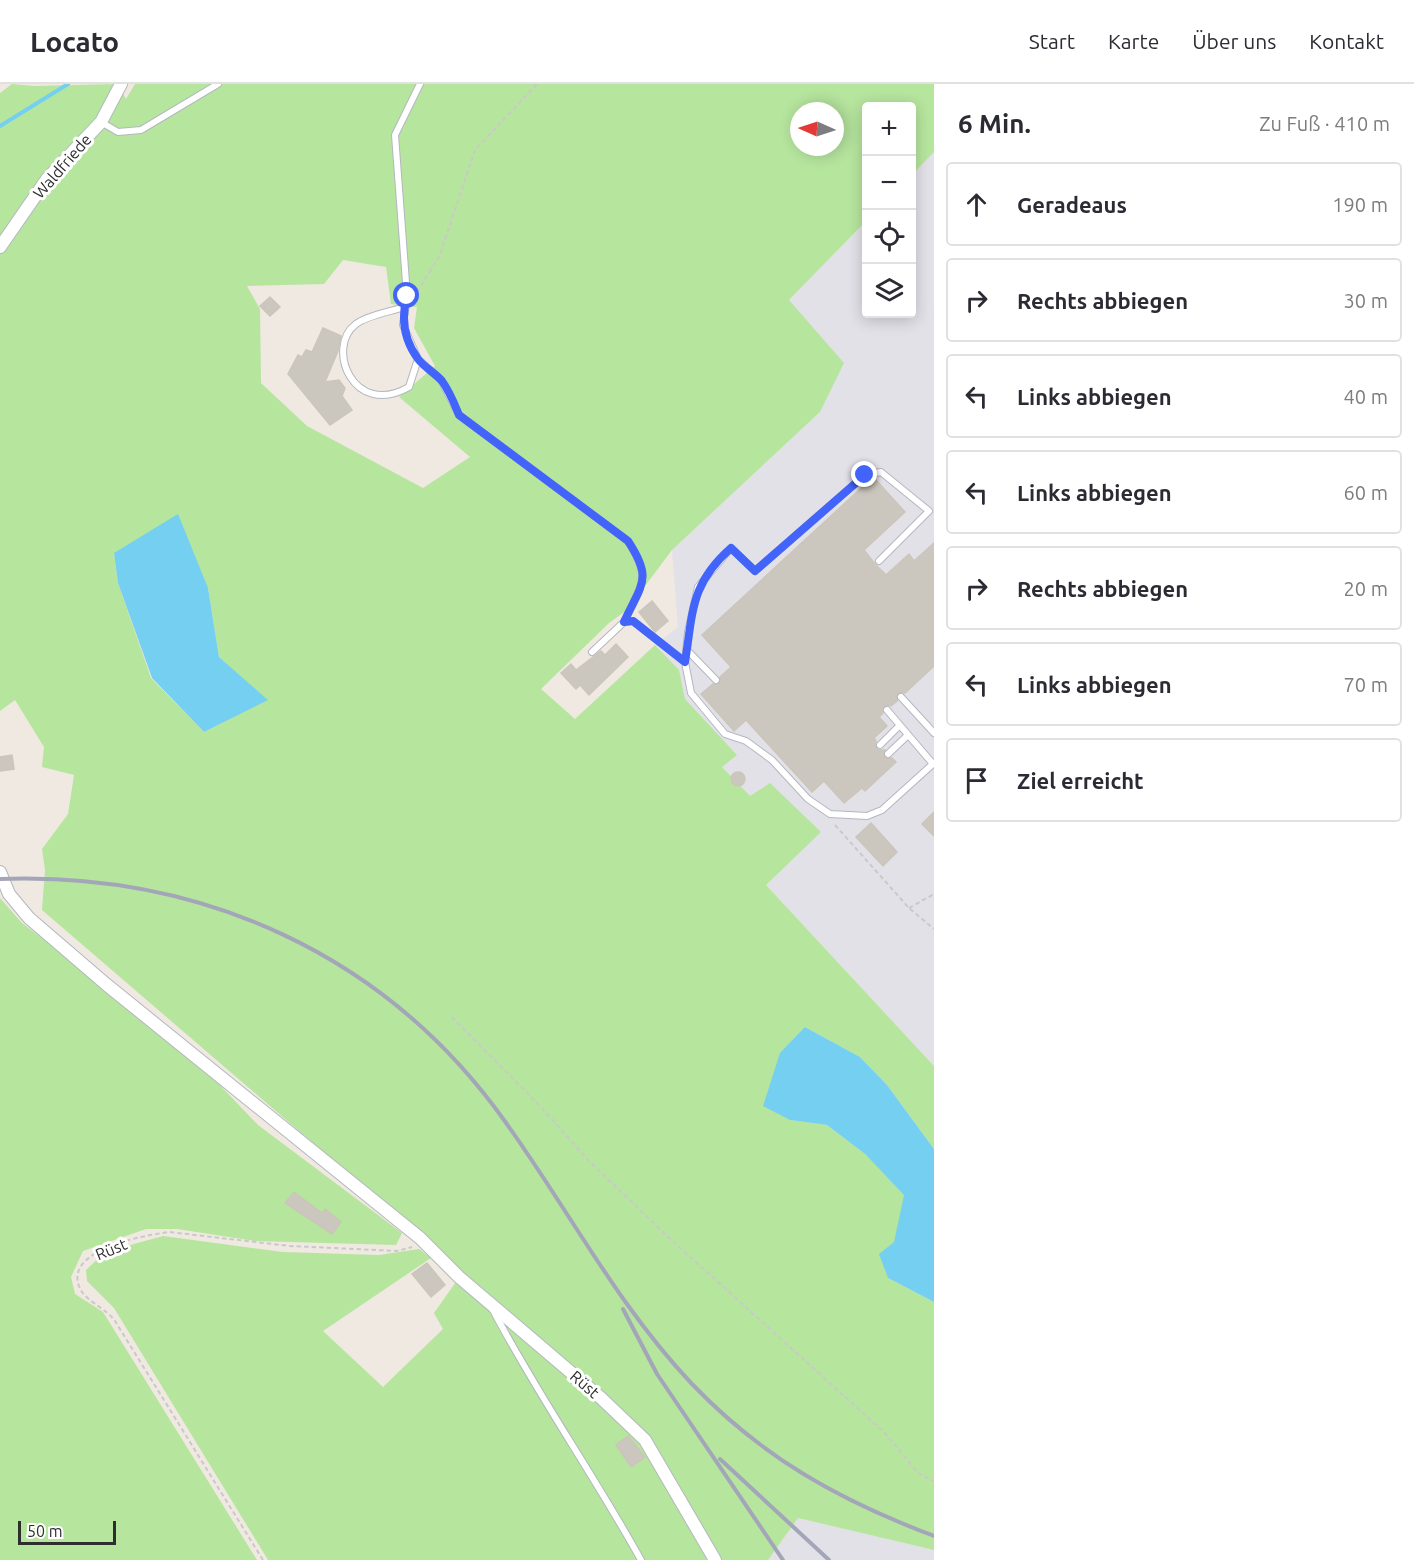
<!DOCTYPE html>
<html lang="de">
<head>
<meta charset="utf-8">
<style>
	:root { --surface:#fff; --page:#f7f7f7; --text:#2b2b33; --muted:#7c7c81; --line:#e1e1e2 }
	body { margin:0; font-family:Ubuntu,sans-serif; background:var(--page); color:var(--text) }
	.controls { position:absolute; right:18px; top:18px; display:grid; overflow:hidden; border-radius:6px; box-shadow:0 3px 15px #0003 }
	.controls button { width:54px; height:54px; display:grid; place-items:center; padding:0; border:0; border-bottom:2px solid var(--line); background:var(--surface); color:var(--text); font:30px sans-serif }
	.compass { position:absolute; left:790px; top:18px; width:54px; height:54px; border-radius:50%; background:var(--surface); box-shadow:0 3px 15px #0003; rotate:273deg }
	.scale { position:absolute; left:18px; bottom:15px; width:98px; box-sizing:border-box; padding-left:6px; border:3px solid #2e2e2e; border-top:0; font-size:16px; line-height:21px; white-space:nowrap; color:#2e2e2e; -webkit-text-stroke:4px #fff; paint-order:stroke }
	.stop { position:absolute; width:18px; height:18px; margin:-14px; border:4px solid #4264fb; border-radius:50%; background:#fff }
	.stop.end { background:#4264fb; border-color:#fff; box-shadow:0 2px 6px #0008 }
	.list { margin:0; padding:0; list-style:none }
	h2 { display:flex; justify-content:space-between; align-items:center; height:78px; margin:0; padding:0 24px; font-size:26px }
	h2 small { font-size:20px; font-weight:400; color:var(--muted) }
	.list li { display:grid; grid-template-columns:39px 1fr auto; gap:18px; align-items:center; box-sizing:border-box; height:84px; margin:0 12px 12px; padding:0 12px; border:2px solid var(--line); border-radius:6px }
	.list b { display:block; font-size:22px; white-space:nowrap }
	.list em { font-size:20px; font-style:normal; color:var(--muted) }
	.icon { flex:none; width:33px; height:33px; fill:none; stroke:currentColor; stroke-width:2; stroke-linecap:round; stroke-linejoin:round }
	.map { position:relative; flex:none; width:934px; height:1476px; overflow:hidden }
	header { display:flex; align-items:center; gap:36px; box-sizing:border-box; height:84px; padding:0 30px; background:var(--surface); border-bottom:2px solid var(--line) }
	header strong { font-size:28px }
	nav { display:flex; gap:33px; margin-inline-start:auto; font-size:21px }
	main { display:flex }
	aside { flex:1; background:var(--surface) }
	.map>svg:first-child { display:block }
</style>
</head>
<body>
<header>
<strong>Locato</strong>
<nav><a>Start</a><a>Karte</a><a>Über uns</a><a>Kontakt</a></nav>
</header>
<main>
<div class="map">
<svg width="934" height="1476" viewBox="0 0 934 1476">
	<rect width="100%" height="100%" fill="#efe9e1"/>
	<path fill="#e3e1e8" d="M 934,68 L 934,982 L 766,801 L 750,713 L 722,683 L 736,670 L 684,615 L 679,586 L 655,561 L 678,543 L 672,466 L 820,328 L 789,216 L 866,137 L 866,230 L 912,230 L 912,91 Z
		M 798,1434 L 934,1466 L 934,1476 L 768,1476 Z"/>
	<path fill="#b6e59e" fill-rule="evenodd" d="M 12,0 L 34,2 L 118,0 L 126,15 L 135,0 L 934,0 L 934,68 L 912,91 L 912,22 L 866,22 L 866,137 L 789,216 L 844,279 L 820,328 L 672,466 L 627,526 L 609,539 L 541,605 L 575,635 L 655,561 L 679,586 L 685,615 L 737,671 L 722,683 L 750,712 L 770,699 L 821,748 L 766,801 L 934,982 L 934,1065 L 887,1001 L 860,973 L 805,943 L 791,1036 L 827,1041 L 865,1070 L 905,1111 L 888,1194 L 934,1218 L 934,1466 L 798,1434 L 768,1476 L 268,1476 L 114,1224 L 87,1197 L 86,1186 L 105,1168 L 163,1152 L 283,1168 L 379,1171 L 419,1165 L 431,1174 L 323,1247 L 383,1303 L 443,1245 L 434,1229 L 463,1188 L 42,826 L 45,786 L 42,765 L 68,730 L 74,691 L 42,683 L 44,663 L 15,616 L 0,627 L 0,9 ZM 799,27 L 835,27 L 835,63 L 799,63 ZM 343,176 L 386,183 L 391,220 L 417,223 L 414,244 L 435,282 L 399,313 L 470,373 L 423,404 L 307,342 L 261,299 L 260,225 L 247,202 L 324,200 ZM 114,469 L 208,504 L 219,573 L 267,616 L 204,648 L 151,594 L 118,499 Z
		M 0,814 L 22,839 L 172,951 L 258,1041 L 402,1149 L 396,1161 L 255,1157 L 177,1145 L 146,1145 L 83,1167 L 71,1193 L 75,1210 L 103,1228 L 257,1476 L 0,1476 Z"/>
	<path fill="#75cff0" d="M 178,430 L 208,504 L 219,573 L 268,616 L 204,648 L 152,594 L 118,499 L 114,469 Z
		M 805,943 L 860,973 L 887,1001 L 934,1065 L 934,1218 L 888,1194 L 879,1170 L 894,1158 L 904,1111 L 865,1070 L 827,1041 L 790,1036 L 763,1022 L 780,969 Z"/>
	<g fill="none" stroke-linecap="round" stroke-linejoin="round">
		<path stroke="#75cff0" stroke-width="4" d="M 0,42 L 68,0"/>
	</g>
	<path fill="#cbc7bf" stroke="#cbc5ba" stroke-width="1.5" d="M 270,213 L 280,223 L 270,232 L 260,222 Z
		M 323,244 L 341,252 L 338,267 L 325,298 L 339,296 L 345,304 L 342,312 L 352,326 L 330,341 L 288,290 L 298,271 L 302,273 L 306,266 L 312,268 Z
		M 871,395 L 875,395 L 905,428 L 864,466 L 875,480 L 886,491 L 909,470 L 914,477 L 934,459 L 934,582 L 905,609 L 898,609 L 897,617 L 891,622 L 887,621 L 882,624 L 883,629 L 879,633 L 887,642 L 874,654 L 876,657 L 875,662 L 878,666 L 885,666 L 885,674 L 892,674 L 896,678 L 865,707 L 862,704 L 844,719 L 824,697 L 812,708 L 746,636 L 734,647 L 701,610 L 713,600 L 719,600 L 720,593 L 731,583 L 702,551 Z
		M 652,517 L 668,537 L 655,548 L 639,528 Z
		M 616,560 L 628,573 L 589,611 L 580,601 L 576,605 L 561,589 L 571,580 L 576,586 L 601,567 L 605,571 Z
		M 12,671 L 14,685 L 0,687 L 0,673 Z
		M731 695a7 7 0 1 1 14 0a7 7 0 1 1-14 0Z
		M 934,728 L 934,752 L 922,740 Z
		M 871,739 L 897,768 L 883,782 L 856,753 Z
		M 294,1108 L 322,1129 L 325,1125 L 341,1138 L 332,1150 L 285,1119 Z
		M 427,1179 L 445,1201 L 431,1213 L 412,1190 Z
		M 628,1352 L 645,1373 L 631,1383 L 616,1361 Z"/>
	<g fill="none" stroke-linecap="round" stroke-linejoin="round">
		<defs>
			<path id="service" d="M 420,0 L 395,51 L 407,212 L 403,241 L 418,275 L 441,296 L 459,331 L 628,457 C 652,495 642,499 624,538
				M 101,38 L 118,48 L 141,46 L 218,0
				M 404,223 C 390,228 368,231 356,240 C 325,263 353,335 409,303 L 418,275
				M 879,477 L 929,427 L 881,388 L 865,391 L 755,487 L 731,464 L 698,503 L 688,548 L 685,578 L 691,609 L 725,650 L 746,657 L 772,676 L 808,715 L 830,730 L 867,732 L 882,726 L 934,679
				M 687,566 L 716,596
				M 592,568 L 624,538 L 633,537 L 685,578
				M 901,613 L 934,649
				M 887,626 L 933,680
				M 880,661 L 900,641
				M 888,670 L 908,651
				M 493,1226 C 538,1312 594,1391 641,1476"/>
			<path id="minor" d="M 0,163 L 47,95 L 101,38 L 121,0
				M 0,788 L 9,810 L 29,834 L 107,901 L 420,1154 L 459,1193 L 601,1314 L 645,1356 L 715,1476"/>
		</defs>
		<use href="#service" stroke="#b4b7c1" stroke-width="8"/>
		<use href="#minor" stroke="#b4b7c1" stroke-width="14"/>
		<path stroke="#c9c9c9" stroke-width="2" stroke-dasharray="4.5 3" stroke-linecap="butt" d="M 417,208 L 439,173 L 475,66 L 537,0
			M 835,741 L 909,824 L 934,845
			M 909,824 L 934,810
			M 452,933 L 541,1023 L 588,1076 L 667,1152 L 884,1348 L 918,1389 L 934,1397
			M 263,1476 L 115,1237 C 105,1223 84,1217 79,1202 C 65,1165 146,1151 169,1148 L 290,1162 L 397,1167 L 412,1163"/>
		<use href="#service" stroke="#fff" stroke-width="6"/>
		<use href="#minor" stroke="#fff" stroke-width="12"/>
		<path stroke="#a3a6b8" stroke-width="4" d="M 0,795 C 202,788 385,870 504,1036 C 567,1123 617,1221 692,1300 C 763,1374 839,1416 934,1452
			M 623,1225 L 657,1290 L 783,1476
			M 720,1375 L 829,1476"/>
	</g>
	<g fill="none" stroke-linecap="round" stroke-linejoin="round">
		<path stroke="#4264fb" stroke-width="8" d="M 407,212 C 401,234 404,256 418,275 C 424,283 435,289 442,297 C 450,308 454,319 459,331 L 628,457 C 653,495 642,499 624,538 L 633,537 L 685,578 C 693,529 690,500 731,464 L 755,487 L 865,391"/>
	</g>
	<g text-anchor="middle" stroke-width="6" stroke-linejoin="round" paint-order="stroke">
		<g font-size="16" fill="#2e2e2e" stroke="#fff">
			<text transform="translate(62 82) rotate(-49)" y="6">Waldfriede</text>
			<text transform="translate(111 1165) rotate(-22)" y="6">Rüst</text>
			<text transform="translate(585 1300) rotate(41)" y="6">Rüst</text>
		</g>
	</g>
</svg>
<div class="controls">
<button>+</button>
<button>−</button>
<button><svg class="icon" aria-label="locate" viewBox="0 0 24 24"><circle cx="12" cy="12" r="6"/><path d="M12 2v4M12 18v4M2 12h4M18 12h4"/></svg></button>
<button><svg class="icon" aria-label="layers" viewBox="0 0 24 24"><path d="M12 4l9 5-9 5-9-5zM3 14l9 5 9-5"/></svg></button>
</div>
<svg class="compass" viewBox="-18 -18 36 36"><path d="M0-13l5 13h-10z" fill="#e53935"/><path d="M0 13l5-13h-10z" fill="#7c7c81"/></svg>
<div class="scale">50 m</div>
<div class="stop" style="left:407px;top:212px"></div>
<div class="stop end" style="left:865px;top:391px"></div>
</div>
<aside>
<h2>6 Min.<small>Zu Fuß · 410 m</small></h2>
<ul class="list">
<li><svg class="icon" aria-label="ahead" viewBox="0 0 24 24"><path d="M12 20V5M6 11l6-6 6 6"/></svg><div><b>Geradeaus</b></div><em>190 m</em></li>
<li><svg class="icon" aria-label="right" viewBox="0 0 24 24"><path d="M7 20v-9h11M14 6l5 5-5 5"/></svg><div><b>Rechts abbiegen</b></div><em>30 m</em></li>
<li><svg class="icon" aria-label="left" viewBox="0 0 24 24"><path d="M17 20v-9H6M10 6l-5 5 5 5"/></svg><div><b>Links abbiegen</b></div><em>40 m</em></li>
<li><svg class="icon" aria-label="left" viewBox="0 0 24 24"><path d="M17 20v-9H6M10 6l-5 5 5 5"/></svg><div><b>Links abbiegen</b></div><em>60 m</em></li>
<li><svg class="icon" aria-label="right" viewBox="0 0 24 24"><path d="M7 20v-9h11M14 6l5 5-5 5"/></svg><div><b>Rechts abbiegen</b></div><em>20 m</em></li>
<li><svg class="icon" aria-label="left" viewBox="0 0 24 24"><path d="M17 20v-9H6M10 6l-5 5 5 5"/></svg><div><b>Links abbiegen</b></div><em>70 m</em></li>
<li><svg class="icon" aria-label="arrive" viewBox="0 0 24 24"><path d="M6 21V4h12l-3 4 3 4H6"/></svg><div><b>Ziel erreicht</b></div></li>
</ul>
</aside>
</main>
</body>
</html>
